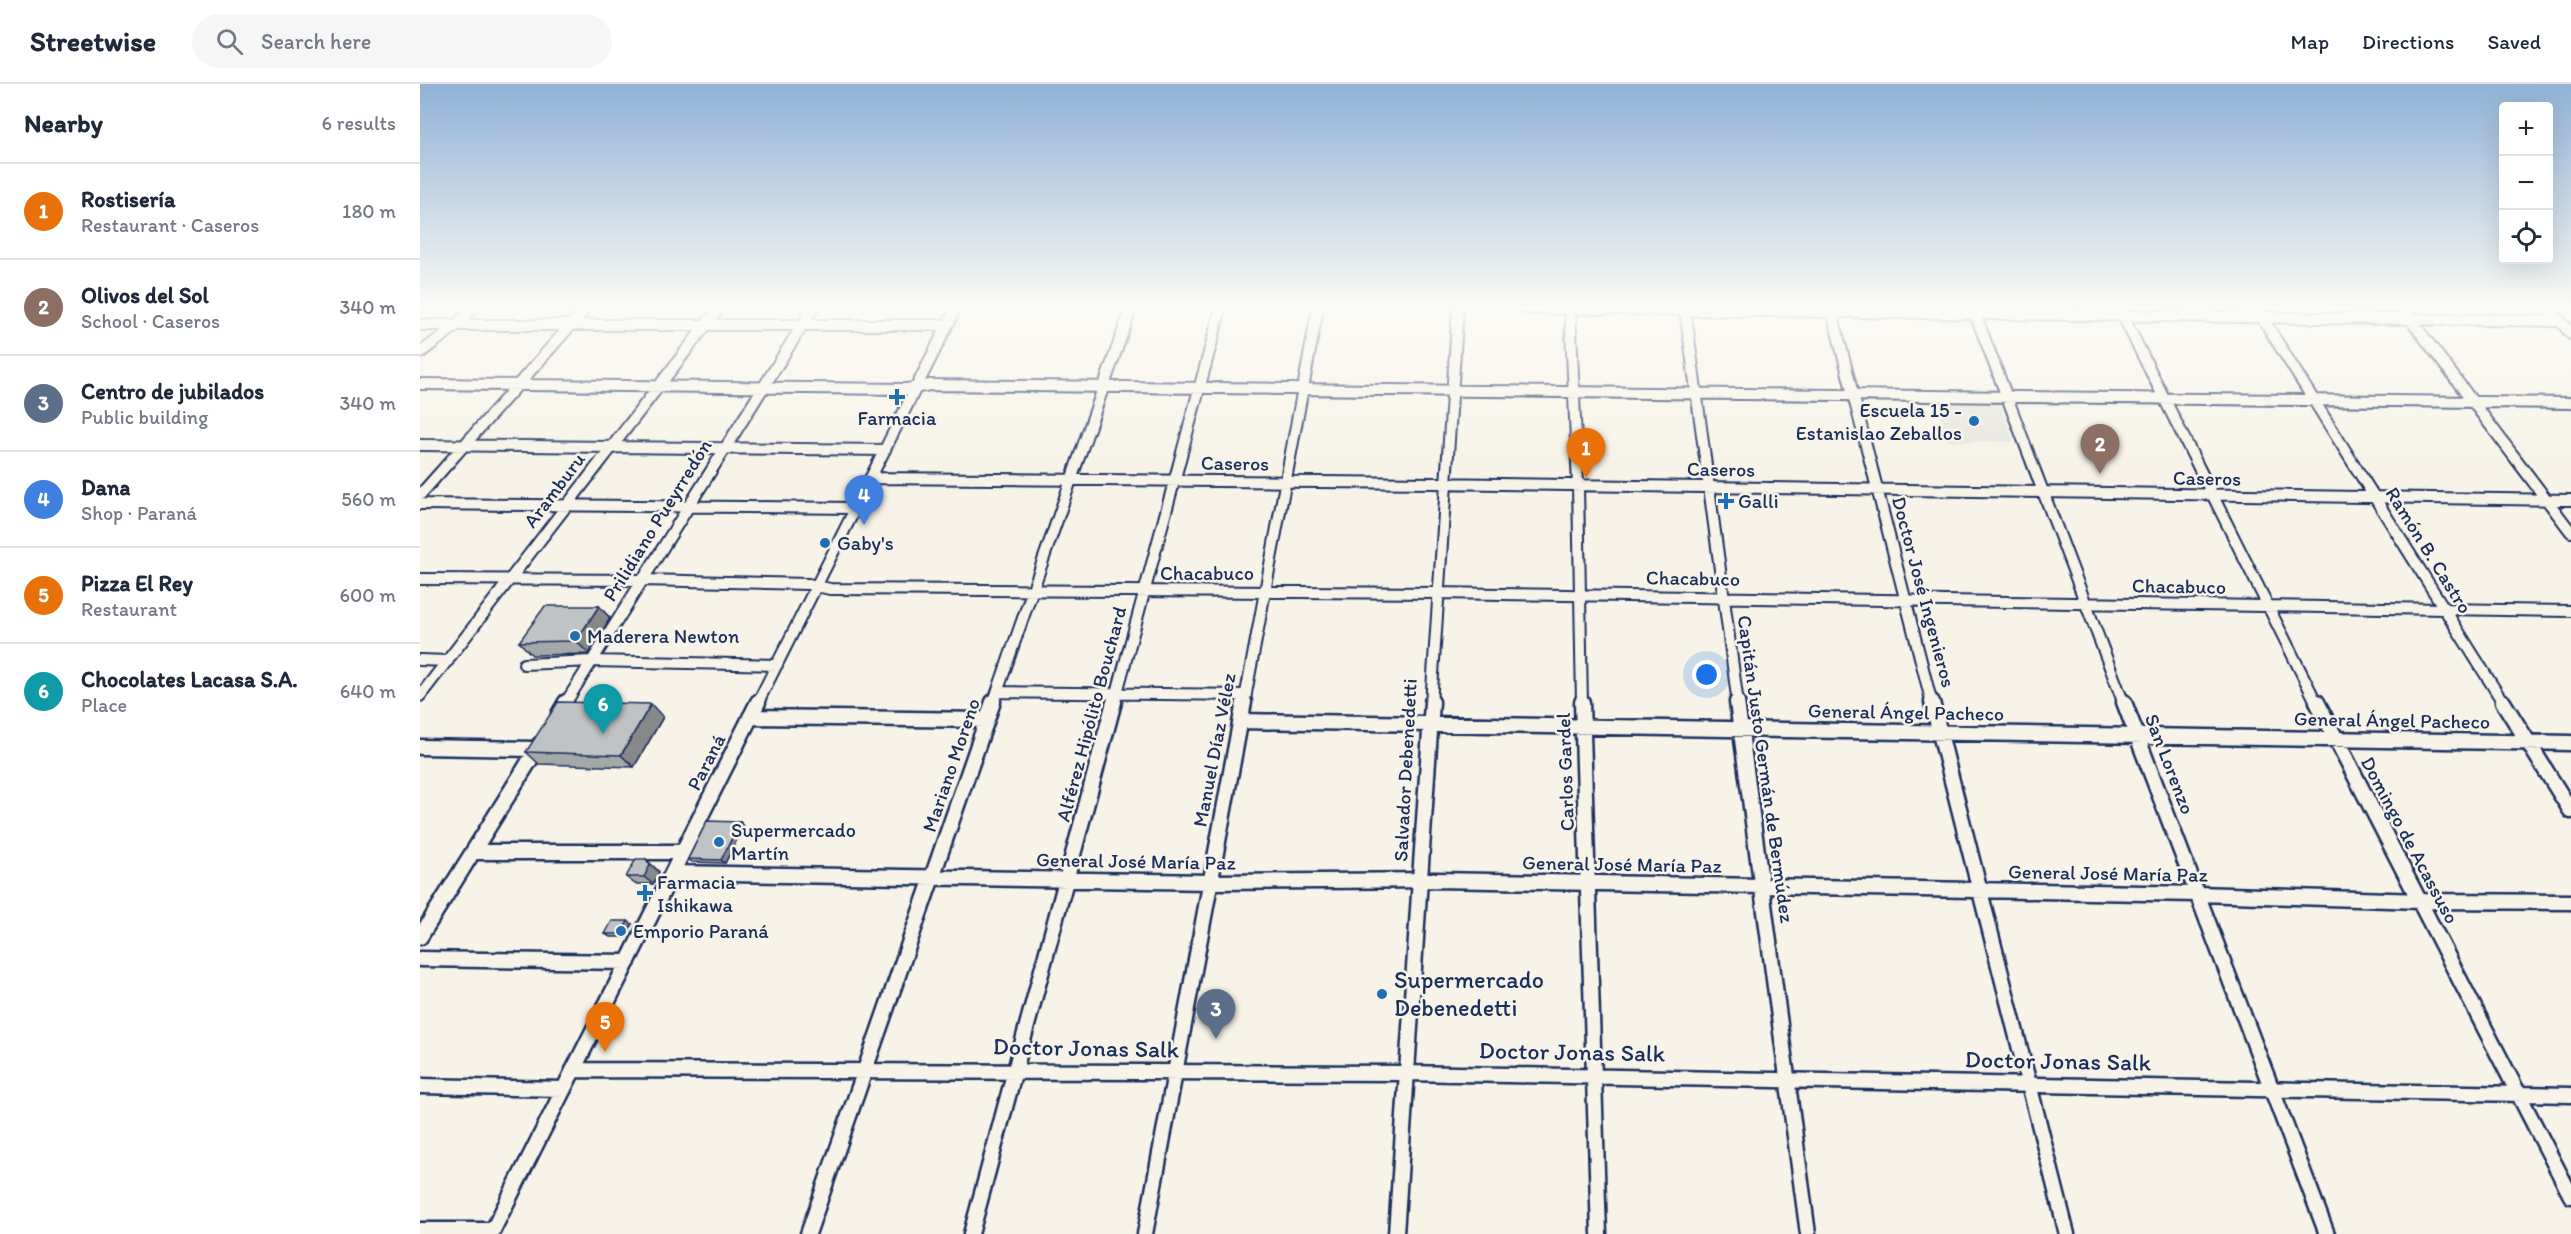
<!DOCTYPE html>
<html lang="en">
<head>
<meta charset="utf-8">
<style>
	:root { --surface:#fff; --page:#f6f6f7; --text:#1f2937; --muted:#747a83; --line:#e0e1e3; --accent:#ea580c }
	body { margin:0; font-family:Itim,sans-serif; background:var(--page); color:var(--text) }
	.controls { position:absolute; right:18px; top:18px; display:grid; overflow:hidden; border-radius:6px; box-shadow:0 6px 24px #0002 }
	.controls button { width:54px; height:54px; display:grid; place-items:center; padding:0; border:0; border-bottom:2px solid var(--line); background:var(--surface); color:var(--text); font:30px sans-serif }
	.you { position:absolute; left:1287px; top:591px; width:21px; height:21px; margin:-15px; border:4px solid #fff; border-radius:50%; background:#1a73e8; box-shadow:0 0 0 9px #1a73e833 }
	.badge { display:grid; place-items:center; width:39px; height:39px; border-radius:50%; background:var(--accent); color:#fff; font-size:20px; font-weight:700 }
	.pin { position:absolute; translate:-50% -50px; filter:drop-shadow(0 2px 3px #0008) }
	.pin::after { content:''; position:absolute; top:32px; width:21px; height:18px; background:inherit; clip-path:polygon(0 0,100% 0,50% 100%) }
	.list { margin:0; padding:0; list-style:none }
	h2 { display:flex; justify-content:space-between; align-items:center; height:78px; margin:0; padding:0 24px; font-size:26px }
	h2 small { font-size:20px; font-weight:400; color:var(--muted) }
	.list li { display:grid; grid-template-columns:39px 1fr auto; gap:18px; align-items:center; box-sizing:border-box; height:96px; padding:0 24px; border-top:2px solid var(--line) }
	.list b { display:block; font-size:22px; white-space:nowrap }
	.list p { margin:0; font-size:20px; white-space:nowrap; color:var(--muted) }
	.list em { font-size:20px; font-style:normal; color:var(--muted) }
	.icon { flex:none; width:33px; height:33px; fill:none; stroke:currentColor; stroke-width:2; stroke-linecap:round; stroke-linejoin:round }
	.map { position:relative; flex:none; width:2151px; height:1150px; overflow:hidden }
	header { display:flex; align-items:center; gap:36px; box-sizing:border-box; height:84px; padding:0 30px; background:var(--surface); border-bottom:2px solid var(--line) }
	header strong { font-size:28px }
	nav { display:flex; gap:33px; margin-inline-start:auto; font-size:21px }
	.search { width:420px; height:54px; background:var(--page); display:flex; align-items:center; gap:15px; box-sizing:border-box; padding:0 21px; border-radius:33px; color:var(--muted); font-size:22px }
	main { display:flex }
	aside { flex:1; background:var(--surface) }
	.map>svg:first-child { display:block }
</style>
</head>
<body>
<header>
<strong>Streetwise</strong>
<div class="search"><svg class="icon" aria-label="search" viewBox="0 0 24 24"><circle cx="10" cy="10" r="6"/><path d="M15 15l6 6"/></svg>Search here</div>
<nav><a>Map</a><a>Directions</a><a>Saved</a></nav>
</header>
<main>
<aside>
<h2>Nearby<small>6 results</small></h2>
<ul class="list">
<li><span class="badge" style="background:#e8710a">1</span><div><b>Rostisería</b><p>Restaurant · Caseros</p></div><em>180 m</em></li>
<li><span class="badge" style="background:#8d6e63">2</span><div><b>Olivos del Sol</b><p>School · Caseros</p></div><em>340 m</em></li>
<li><span class="badge" style="background:#5c6f8a">3</span><div><b>Centro de jubilados</b><p>Public building</p></div><em>340 m</em></li>
<li><span class="badge" style="background:#3f7fe0">4</span><div><b>Dana</b><p>Shop · Paraná</p></div><em>560 m</em></li>
<li><span class="badge" style="background:#e8710a">5</span><div><b>Pizza El Rey</b><p>Restaurant</p></div><em>600 m</em></li>
<li><span class="badge" style="background:#0f9aa8">6</span><div><b>Chocolates Lacasa S.A.</b><p>Place</p></div><em>640 m</em></li>
</ul>
</aside>
<div class="map">
<svg width="2151" height="1150" viewBox="0 0 2151 1150">
	<rect width="100%" height="100%" fill="#f7f3e8"/>
	<filter id="ink" filterUnits="userSpaceOnUse"><feTurbulence type="fractalNoise" baseFrequency=".0167" numOctaves="2"/><feDisplacementMap in="SourceGraphic" scale="12" xChannelSelector="R" yChannelSelector="G"/><feConvolveMatrix kernelMatrix="1 2 1 2 8 2 1 2 1" color-interpolation-filters="sRGB"/></filter>
	<g filter="url(#ink)">
		<path fill="#e6e5de" d="M 1516,319 L 1580,320 L 1594,358 L 1528,357 Z"/>
		<g fill="none" stroke-linecap="round" stroke-linejoin="round">
			<defs>
				<path id="minor-far1" d="M 1105,224 L 2139,237
					M 1150,224 L 1158,401 L 1162,620
					M 1265,224 L 1318,620
					M 1411,224 L 1512,620
					M 1553,224 L 1704,620
					M 1836,224 L 2084,620
					M 1982,224 L 2151,448
					M 2129,224 L 2151,250
					M 1700,226 L 1897,620
					M 0,241 L 527,241
					M 0,269 L 37,241 L 52,224
					M 0,300 L 487,305 L 510,301 L 2151,319
					M 0,361 L 465,366
					M 450,394 L 1015,399 L 2151,416
					M 0,411 L 166,224
					M 0,420 L 435,424
					M 0,495 L 223,496 L 388,500 L 410,505 L 1017,509 L 2151,527
					M 0,576 L 28,577
					M 104,580 L 172,577 L 357,581
					M 577,608 L 826,611
					M 0,612 L 299,224
					M 145,620 L 393,224
					M 337,620 L 536,224
					M 573,620 L 711,224
					M 694,620 L 801,224
					M 824,620 L 898,224
					M 1011,620 L 1038,224"/>
				<path id="minor" d="M 1162,618 L 1179,1150
					M 1317,618 L 1388,1150
					M 1512,618 L 1647,1150
					M 1704,618 L 1907,1150
					M 1897,618 L 2151,1112
					M 2083,618 L 2151,727
					M 139,630 L 146,618
					M 330,633 L 567,636
					M 821,637 L 2151,659
					M 0,663 L 117,665
					M 53,768 L 262,768
					M 252,789 L 791,798 L 1015,796 L 1777,810 L 2001,817 L 2151,818
					M 0,853 L 120,660
					M 0,875 L 208,878
					M 153,986 L 986,989 L 2151,1011
					M 0,1002 L 144,1005
					M 0,1146 L 73,1146
					M 71,1150 L 338,618
					M 388,1150 L 573,618
					M 551,1150 L 694,618
					M 725,1150 L 824,618
					M 976,1150 L 1012,618"/>
			</defs>
			<use href="#minor-far1" stroke="#1b2f5e" stroke-width="14"/>
			<use href="#minor" stroke="#1b2f5e" stroke-width="19"/>
			<use href="#minor-far1" stroke="#f7f3e8" stroke-width="10"/>
			<use href="#minor" stroke="#f7f3e8" stroke-width="14"/>
		</g>
		<path fill="#a5a8a9" stroke="#1b2f5e" stroke-width="1.5" d="M 179,522 L 190,534 L 169,570 L 112,571 L 99,558 Z
			M 243,633 L 214,683 L 119,680 L 106,668 Z
			M 320,738 L 324,742 L 305,779 L 272,778 L 268,775 Z
			M 234,783 L 239,788 L 233,800 L 215,800 L 206,793 Z
			M 212,840 L 206,853 L 190,853 L 185,850 Z"/>
		<path fill="#86888a" stroke="#1b2f5e" stroke-width="1.5" d="M 179,522 L 190,534 L 169,570 L 156,557 Z
			M 231,620 L 243,633 L 214,683 L 201,671 Z
			M 320,738 L 324,742 L 305,779 L 301,776 Z
			M 226,775 L 239,788 L 233,800 L 224,793 Z
			M 208,837 L 212,840 L 206,853 L 201,850 Z"/>
		<path fill="#c0c3c5" stroke="#1b2f5e" stroke-width="1.5" d="M 125,522 L 179,522 L 156,557 L 99,558 Z
			M 138,618 L 231,620 L 201,671 L 106,668 Z
			M 287,737 L 320,738 L 301,776 L 268,775 Z
			M 216,775 L 226,775 L 230,781 L 224,793 L 206,793 Z
			M 192,837 L 208,837 L 201,850 L 185,850 Z"/>
	</g>
	<linearGradient id="sky" x2="0" y2="1"><stop stop-color="#90b2d5"/><stop offset="0.58" stop-color="#fbfaf5"/><stop offset="1" stop-color="#fbfaf5" stop-opacity="0"/></linearGradient>
	<rect width="2151" height="385" fill="url(#sky)"/>
	<g fill="#1f6fb2" stroke="#f7f3e8" stroke-width="2">
		<path d="M474 304h6v6h6v6h-6v6h-6v-6h-6v-6h6z"/>
		<circle cx="1554" cy="337" r="6"/>
		<path d="M1303 408h6v6h6v6h-6v6h-6v-6h-6v-6h6z"/>
		<circle cx="405" cy="459" r="6"/>
		<circle cx="155" cy="552" r="6"/>
		<circle cx="299" cy="758" r="6"/>
		<path d="M222 800h6v6h6v6h-6v6h-6v-6h-6v-6h6z"/>
		<circle cx="201" cy="847" r="6"/>
		<circle cx="962" cy="910" r="6"/>
	</g>
	<g text-anchor="middle" stroke-width="5" stroke-linejoin="round" paint-order="stroke">
		<g font-size="20" fill="#1b2f5e" stroke="#f7f3e8" text-anchor="start">
			<text x="1542" y="333" text-anchor="end">Escuela 15 -<tspan x="1542" dy="23">Estanislao Zeballos</tspan></text>
			<text x="477" y="341" text-anchor="middle">Farmacia</text>
			<text x="1318" y="424">Galli</text>
			<text x="417" y="466">Gaby's</text>
			<text x="167" y="559">Maderera Newton</text>
			<text x="311" y="753">Supermercado<tspan x="311" dy="23">Martín</tspan></text>
			<text x="237" y="805">Farmacia<tspan x="237" dy="23">Ishikawa</tspan></text>
			<text x="213" y="854">Emporio Paraná</text>
		</g>
		<g font-size="20" fill="#1b2f5e" stroke="#f7f3e8">
			<text transform="translate(815 379) rotate(1)" y="7">Caseros</text>
			<text transform="translate(1301 385) rotate(1)" y="7">Caseros</text>
			<text transform="translate(1787 394) rotate(1)" y="7">Caseros</text>
			<text transform="translate(134 406) rotate(-53)" y="7">Aramburu</text>
			<text transform="translate(237 436) rotate(-58)" y="7">Prilidiano Pueyrredón</text>
			<text transform="translate(2009 466) rotate(58)" y="7">Ramón B. Castro</text>
			<text x="787" y="496">Chacabuco</text>
			<text transform="translate(1273 494) rotate(1)" y="7">Chacabuco</text>
			<text transform="translate(1759 502) rotate(1)" y="7">Chacabuco</text>
			<text transform="translate(1504 508) rotate(75)" y="7">Doctor José Ingenieros</text>
			<text transform="translate(1486 628) rotate(1)" y="7">General Ángel Pacheco</text>
			<text transform="translate(671 630) rotate(-75)" y="7">Alférez Hipólito Bouchard</text>
			<text transform="translate(1972 636) rotate(1)" y="7">General Ángel Pacheco</text>
			<text transform="translate(794 666) rotate(-79)" y="7">Manuel Díaz Vélez</text>
			<text transform="translate(286 678) rotate(-63)" y="7">Paraná</text>
			<text transform="translate(1750 680) rotate(69)" y="7">San Lorenzo</text>
			<text transform="translate(531 681) rotate(-71)" y="7">Mariano Moreno</text>
			<text transform="translate(1346 685) rotate(82)" y="7">Capitán Justo Germán de Bermúdez</text>
			<text transform="translate(985 686) rotate(-87)" y="7">Salvador Debenedetti</text>
			<text transform="translate(1145 688) rotate(-92)" y="7">Carlos Gardel</text>
			<text transform="translate(1990 756) rotate(62)" y="7">Domingo de Acassuso</text>
			<text transform="translate(716 777) rotate(1)" y="7">General José María Paz</text>
			<text transform="translate(1202 780) rotate(1)" y="7">General José María Paz</text>
			<text transform="translate(1688 789) rotate(1)" y="7">General José María Paz</text>
		</g>
		<g font-size="24" fill="#1b2f5e" stroke="#f7f3e8" text-anchor="start">
			<text x="974" y="904">Supermercado<tspan x="974" dy="28">Debenedetti</tspan></text>
		</g>
		<g font-size="24" fill="#1b2f5e" stroke="#f7f3e8">
			<text transform="translate(666 964) rotate(1)" y="8">Doctor Jonas Salk</text>
			<text transform="translate(1152 968) rotate(1)" y="8">Doctor Jonas Salk</text>
			<text transform="translate(1638 977) rotate(1)" y="8">Doctor Jonas Salk</text>
		</g>
	</g>
</svg>
<div class="controls">
<button>+</button>
<button>−</button>
<button><svg class="icon" aria-label="locate" viewBox="0 0 24 24"><circle cx="12" cy="12" r="6"/><path d="M12 2v4M12 18v4M2 12h4M18 12h4"/></svg></button>
</div>
<div class="you"></div>
<div class="pin badge" style="left:1166px;top:394px;background:#e8710a">1</div>
<div class="pin badge" style="left:1680px;top:390px;background:#8d6e63">2</div>
<div class="pin badge" style="left:796px;top:955px;background:#5c6f8a">3</div>
<div class="pin badge" style="left:444px;top:441px;background:#3f7fe0">4</div>
<div class="pin badge" style="left:185px;top:968px;background:#e8710a">5</div>
<div class="pin badge" style="left:183px;top:650px;background:#0f9aa8">6</div>
</div>
</main>
</body>
</html>
